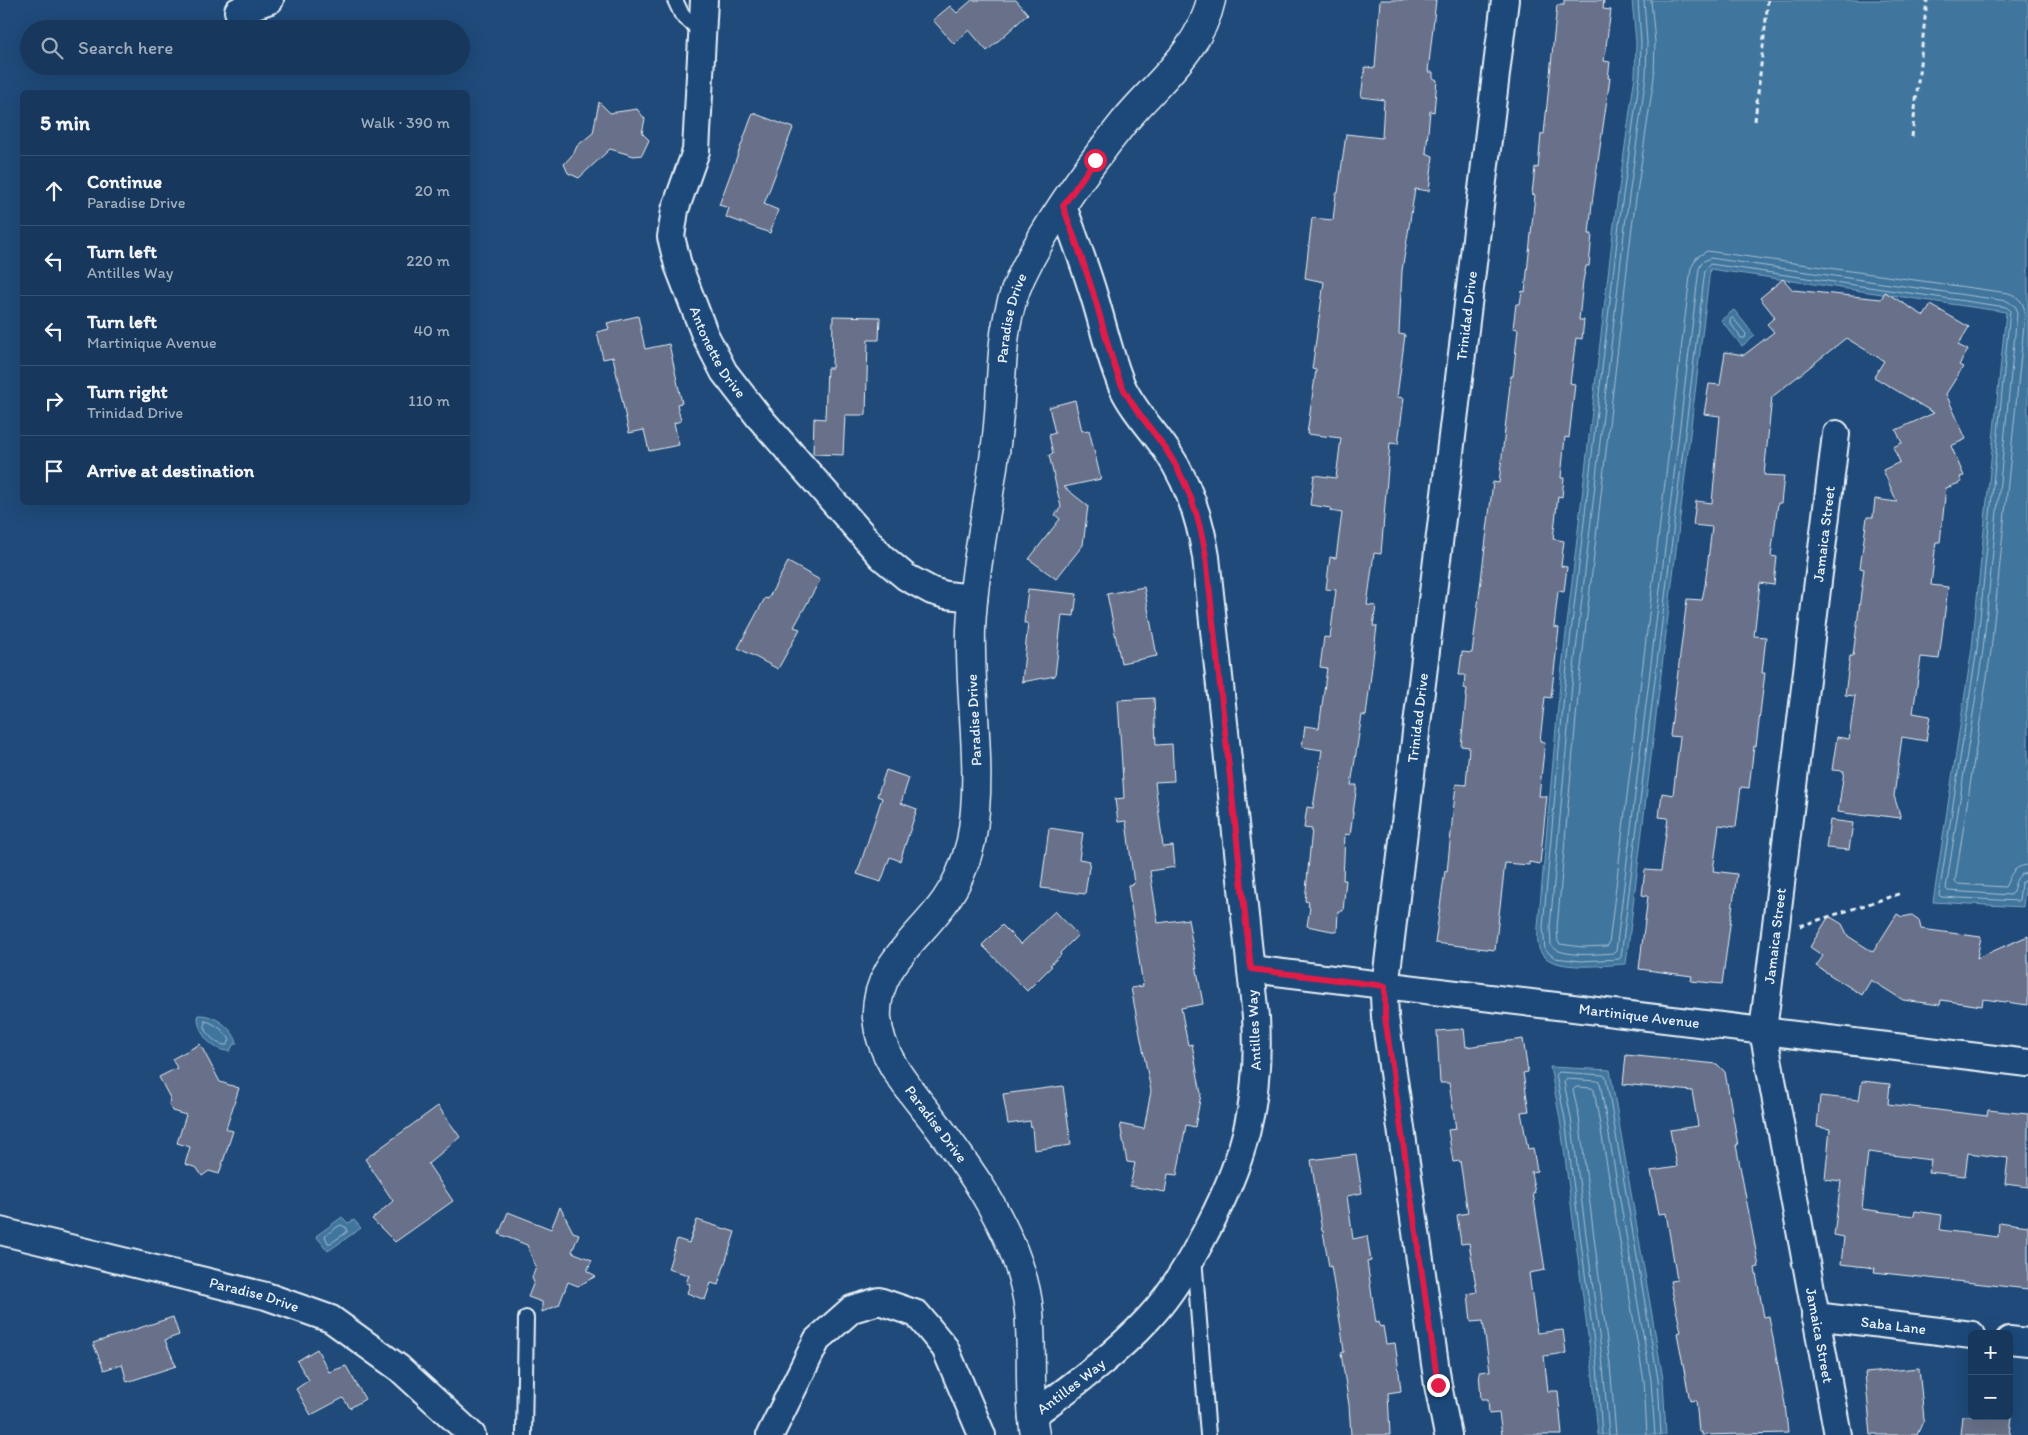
<!DOCTYPE html>
<html lang="en">
<head>
<meta charset="utf-8">
<style>
	:root { --surface:#17385c; --page:#203f62; --text:#f1f3f6; --muted:#9eacbb; --line:#365272 }
	body { margin:0; font-family:Itim,sans-serif; background:var(--page); color:var(--text) }
	.controls { position:absolute; right:15px; bottom:15px; display:grid; overflow:hidden; border-radius:8px; box-shadow:0 5px 20px #0002 }
	.controls button { width:45px; height:45px; display:grid; place-items:center; padding:0; border:0; border-bottom:1px solid var(--line); background:var(--surface); color:var(--text); font:25px sans-serif }
	.stop { position:absolute; width:15px; height:15px; margin:-11px; border:4px solid #e11d48; border-radius:50%; background:#fff }
	.stop.end { background:#e11d48; border-color:#fff; box-shadow:0 1px 5px #0008 }
	.list { margin:0; padding:0; list-style:none }
	h2 { display:flex; justify-content:space-between; align-items:center; height:65px; margin:0; padding:0 20px; font-size:21px }
	h2 small { font-size:16px; font-weight:400; color:var(--muted) }
	.list li { display:grid; grid-template-columns:32px 1fr auto; gap:15px; align-items:center; box-sizing:border-box; height:70px; padding:0 20px; border-top:1px solid var(--line) }
	.list b { display:block; font-size:19px; white-space:nowrap }
	.list p { margin:0; font-size:16px; white-space:nowrap; color:var(--muted) }
	.list em { font-size:16px; font-style:normal; color:var(--muted) }
	.icon { flex:none; width:28px; height:28px; fill:none; stroke:currentColor; stroke-width:2; stroke-linecap:round; stroke-linejoin:round }
	.map { position:relative; flex:none; width:2028px; height:1435px; overflow:hidden }
	.search { position:absolute; background:var(--surface); box-shadow:0 5px 20px #0002; left:20px; top:20px; width:450px; height:55px; display:flex; align-items:center; gap:12px; box-sizing:border-box; padding:0 18px; border-radius:28px; color:var(--muted); font-size:19px }
	.panel { position:absolute; background:var(--surface); box-shadow:0 5px 20px #0002; left:20px; top:90px; width:450px; height:415px; border-radius:8px }
	.map>svg:first-child { display:block }
</style>
</head>
<body>
<div class="map">
<svg width="2028" height="1435" viewBox="0 0 2028 1435">
	<rect width="100%" height="100%" fill="#1f4a7a"/>
	<filter id="ink" filterUnits="userSpaceOnUse"><feTurbulence type="fractalNoise" baseFrequency=".02" numOctaves="2"/><feDisplacementMap in="SourceGraphic" scale="10" xChannelSelector="R" yChannelSelector="G"/><feConvolveMatrix kernelMatrix="1 2 1 2 8 2 1 2 1" color-interpolation-filters="sRGB"/></filter>
	<g filter="url(#ink)">
		<path fill="#40759d" stroke="#83a7c1" d="M 1632,0 L 2028,0 L 2028,865 L 2023,907 L 1933,902 L 1972,648 L 2006,312 L 1710,269 L 1626,964 C 1605,965 1555,972 1542,954 C 1536,947 1538,935 1538,927 L 1560,684 L 1614,224 L 1635,75 L 1636,42 Z
			M 1734,310 L 1755,336 L 1742,346 L 1721,320 Z
			M 198,1015 C 214,1014 233,1028 237,1043 L 233,1045 L 230,1051 C 212,1052 197,1032 198,1015 Z
			M 1550,1067 L 1610,1070 L 1663,1379 L 1666,1435 L 1598,1435 L 1592,1367 L 1560,1119 Z
			M 342,1217 L 348,1223 L 354,1220 L 361,1228 L 328,1251 L 316,1236 Z"/>
		<g fill="none" stroke-linecap="round" stroke-linejoin="round">
			<path stroke="#a5bfd4" stroke-width="1" d="M 1638,0 L 1641,42 L 1640,75 L 1619,224 L 1565,684 L 1543,927 L 1545,950 L 1555,958 L 1581,961 L 1619,959 L 1621,957 L 1705,270 L 1710,264 L 2006,307 L 2010,310 L 1977,649 L 1939,895 L 1941,897 L 2017,901 L 2019,900 L 2021,883 L 2028,879
				M 1644,0 L 1647,42 L 1646,76 L 1625,225 L 1572,685 L 1550,927 L 1551,946 C 1563,958 1597,954 1614,953 L 1616,951 L 1699,269 L 1702,262 L 1710,258 L 2007,301 L 2016,307 L 2017,314 L 1983,650 L 1946,889 L 1948,891 L 2011,895 C 2017,885 2013,874 2028,873
				M 1651,0 L 1655,42 L 1654,77 L 1632,226 L 1579,685 L 1557,928 L 1558,942 L 1560,944 L 1582,947 L 1607,946 L 1609,944 L 1691,268 L 1697,257 L 1707,251 L 2008,293 C 2019,296 2025,304 2025,315 L 1991,651 L 1955,882 L 1957,884 L 2005,887 C 2011,876 2012,866 2028,865
				M 1733,318 L 1746,334 L 1745,338 L 1741,338 L 1730,322 L 1730,320 Z
				M 205,1021 C 215,1023 225,1031 230,1040 L 227,1045 C 216,1046 202,1031 205,1021 Z
				M 341,1225 L 347,1228 L 347,1232 L 331,1243 L 328,1243 L 325,1236 Z
				M 1602,1435 L 1597,1366 L 1565,1119 L 1556,1075 L 1559,1072 L 1603,1075 L 1606,1077 L 1658,1379 L 1661,1435
				M 1609,1435 L 1603,1366 L 1571,1118 L 1564,1082 L 1566,1079 L 1598,1081 L 1600,1083 L 1651,1380 L 1655,1435
				M 1616,1435 L 1610,1365 L 1579,1117 L 1573,1090 L 1576,1087 L 1592,1088 L 1594,1090 L 1644,1381 L 1647,1435"/>
		</g>
		<path fill="#687189" stroke="#e8f1f8" d="M 972,0 L 1016,0 L 1028,14 L 987,51 L 969,30 L 954,44 L 933,20 L 950,6 L 957,13 Z
			M 1380,0 L 1436,0 L 1428,72 L 1433,72 L 1433,78 L 1437,80 L 1434,112 L 1430,111 L 1426,153 L 1433,156 L 1429,191 L 1415,189 L 1402,271 L 1399,334 L 1405,335 L 1397,397 L 1404,398 L 1398,444 L 1390,443 L 1381,554 L 1374,553 L 1367,605 L 1376,606 L 1373,626 L 1377,626 L 1366,716 L 1362,715 L 1351,785 L 1357,785 L 1350,835 L 1345,834 L 1343,880 L 1346,880 L 1343,911 L 1338,911 L 1337,932 L 1307,926 L 1310,907 L 1308,906 L 1309,902 L 1305,901 L 1312,829 L 1304,828 L 1307,807 L 1313,808 L 1322,750 L 1302,747 L 1305,726 L 1319,728 L 1327,668 L 1320,667 L 1324,637 L 1330,638 L 1336,590 L 1326,589 L 1330,557 L 1336,558 L 1342,513 L 1330,511 L 1331,508 L 1310,505 L 1314,475 L 1336,478 L 1341,438 L 1307,434 L 1316,370 L 1312,369 L 1324,282 L 1305,278 L 1312,218 L 1333,220 L 1336,193 L 1338,193 L 1346,134 L 1382,138 L 1384,100 L 1361,97 L 1365,67 L 1375,68 Z
			M 1564,0 L 1604,0 L 1603,9 L 1611,10 L 1604,61 L 1610,62 L 1608,78 L 1610,78 L 1592,203 L 1589,234 L 1592,234 L 1589,266 L 1586,266 L 1583,281 L 1579,320 L 1584,320 L 1582,339 L 1576,338 L 1570,383 L 1575,384 L 1569,438 L 1565,437 L 1561,478 L 1564,478 L 1562,497 L 1558,496 L 1553,539 L 1564,541 L 1561,566 L 1567,567 L 1564,592 L 1558,591 L 1554,627 L 1559,628 L 1551,698 L 1545,697 L 1540,741 L 1545,742 L 1539,796 L 1547,796 L 1540,864 L 1529,862 L 1529,865 L 1505,863 L 1495,950 L 1435,943 L 1445,871 L 1447,872 L 1456,784 L 1466,785 L 1469,747 L 1461,746 L 1467,689 L 1464,688 L 1465,675 L 1459,675 L 1462,652 L 1472,653 L 1493,482 L 1499,483 L 1511,376 L 1513,376 L 1518,329 L 1513,328 L 1516,304 L 1520,304 L 1522,291 L 1525,292 L 1535,195 L 1532,194 L 1535,167 L 1538,168 L 1541,134 L 1544,134 L 1557,5 L 1564,5 Z
			M 599,102 L 610,113 L 637,109 L 645,119 L 642,133 L 649,140 L 642,155 L 634,156 L 610,149 L 579,178 L 568,173 L 564,164 L 574,153 L 577,146 L 593,133 Z
			M 753,113 L 793,128 L 764,204 L 778,210 L 770,233 L 726,217 L 729,208 L 719,205 Z
			M 1783,279 L 1793,290 L 1881,299 L 1885,292 L 1924,316 L 1931,305 L 1969,327 L 1958,345 L 1968,350 L 1959,365 L 1963,367 L 1946,394 L 1966,439 L 1951,446 L 1964,476 L 1960,477 L 1962,482 L 1946,488 L 1940,542 L 1936,542 L 1931,585 L 1948,587 L 1939,659 L 1921,657 L 1913,713 L 1930,716 L 1926,741 L 1902,737 L 1894,796 L 1901,818 L 1867,814 L 1867,816 L 1838,812 L 1844,771 L 1832,770 L 1837,737 L 1849,739 L 1855,696 L 1845,695 L 1850,656 L 1853,656 L 1864,569 L 1860,568 L 1867,517 L 1873,517 L 1875,499 L 1897,502 L 1883,470 L 1900,462 L 1893,447 L 1902,443 L 1896,430 L 1934,413 L 1874,377 L 1884,361 L 1846,338 L 1772,397 L 1764,475 L 1784,476 L 1781,503 L 1778,503 L 1771,556 L 1777,557 L 1774,585 L 1760,583 L 1754,636 L 1766,637 L 1762,673 L 1765,673 L 1756,746 L 1754,746 L 1749,788 L 1741,787 L 1736,827 L 1719,825 L 1713,871 L 1737,874 L 1722,984 L 1691,981 L 1692,976 L 1639,969 L 1648,896 L 1642,895 L 1645,870 L 1661,871 L 1668,818 L 1659,817 L 1662,793 L 1673,795 L 1680,737 L 1670,736 L 1687,599 L 1702,600 L 1705,585 L 1712,527 L 1693,525 L 1696,501 L 1712,503 L 1720,416 L 1704,414 L 1709,384 L 1720,385 L 1725,352 L 1744,355 L 1774,332 L 1767,324 L 1775,317 L 1760,298 Z
			M 638,316 L 645,349 L 669,344 L 682,403 L 677,404 L 681,421 L 674,423 L 679,445 L 649,451 L 644,430 L 629,433 L 613,357 L 603,359 L 597,332 L 609,329 L 607,323 Z
			M 833,316 L 880,317 L 879,340 L 868,340 L 866,415 L 845,415 L 843,455 L 813,454 L 814,418 L 825,419 L 827,368 L 832,368 Z
			M 1075,400 L 1082,431 L 1089,430 L 1101,479 L 1064,487 L 1088,506 L 1083,545 L 1056,579 L 1029,559 L 1060,519 L 1055,515 L 1061,507 L 1049,455 L 1053,454 L 1049,435 L 1055,433 L 1049,407 Z
			M 788,562 L 820,580 L 794,627 L 800,629 L 778,669 L 738,648 L 765,598 L 768,599 Z
			M 1144,587 L 1157,656 L 1121,663 L 1107,594 Z
			M 1028,589 L 1077,594 L 1074,616 L 1062,615 L 1055,676 L 1022,682 L 1028,623 L 1024,623 Z
			M 1154,698 L 1156,745 L 1172,744 L 1174,781 L 1155,782 L 1163,847 L 1173,846 L 1175,867 L 1150,871 L 1158,923 L 1188,919 L 1203,1004 L 1181,1008 L 1188,1045 L 1192,1044 L 1201,1094 L 1195,1127 L 1186,1125 L 1177,1175 L 1168,1174 L 1165,1192 L 1130,1186 L 1135,1163 L 1127,1162 L 1120,1124 L 1144,1129 L 1151,1091 L 1131,988 L 1143,986 L 1128,885 L 1134,884 L 1126,821 L 1118,822 L 1115,799 L 1124,798 L 1118,700 Z
			M 886,770 L 909,778 L 901,803 L 917,809 L 900,861 L 890,857 L 881,882 L 857,874 L 882,798 L 877,796 Z
			M 1830,820 L 1853,823 L 1849,850 L 1826,848 Z
			M 1049,828 L 1083,833 L 1079,859 L 1090,861 L 1085,894 L 1041,888 Z
			M 1055,911 L 1078,935 L 1060,953 L 1061,955 L 1050,965 L 1052,966 L 1027,991 L 982,945 L 1002,925 L 1021,944 Z
			M 1897,914 L 1902,917 L 1912,915 L 1919,920 L 1921,929 L 1981,937 L 1977,958 L 2028,936 L 2028,1005 L 1983,999 L 1982,1006 L 1941,1000 L 1940,1005 L 1903,1000 L 1871,980 L 1862,995 L 1816,966 L 1823,956 L 1810,947 L 1829,916 L 1842,924 L 1848,936 L 1873,952 Z
			M 1464,1029 L 1466,1047 L 1523,1039 L 1528,1072 L 1523,1073 L 1529,1111 L 1521,1112 L 1528,1149 L 1533,1148 L 1537,1171 L 1531,1172 L 1535,1193 L 1533,1193 L 1545,1270 L 1529,1273 L 1537,1333 L 1563,1330 L 1566,1353 L 1544,1356 L 1548,1391 L 1558,1391 L 1562,1435 L 1502,1435 L 1499,1413 L 1489,1414 L 1488,1399 L 1481,1399 L 1479,1372 L 1490,1371 L 1483,1321 L 1471,1322 L 1468,1294 L 1477,1292 L 1469,1243 L 1461,1244 L 1457,1215 L 1468,1213 L 1460,1161 L 1453,1162 L 1448,1130 L 1456,1129 L 1449,1083 L 1440,1083 L 1437,1031 Z
			M 200,1044 L 220,1082 L 239,1088 L 226,1129 L 233,1131 L 219,1174 L 209,1171 L 202,1176 L 197,1168 L 185,1164 L 190,1147 L 177,1143 L 186,1115 L 172,1111 L 169,1104 L 170,1098 L 159,1077 L 177,1068 L 172,1059 Z
			M 1626,1055 L 1717,1064 L 1725,1072 L 1738,1145 L 1736,1145 L 1759,1267 L 1755,1268 L 1764,1317 L 1769,1316 L 1785,1404 L 1788,1433 L 1702,1435 L 1702,1432 L 1699,1432 L 1696,1400 L 1690,1401 L 1677,1333 L 1681,1332 L 1670,1281 L 1677,1280 L 1666,1213 L 1659,1214 L 1651,1171 L 1677,1167 L 1670,1130 L 1698,1126 L 1692,1091 L 1623,1084 Z
			M 1862,1081 L 1890,1084 L 1888,1104 L 1987,1116 L 1988,1110 L 2028,1114 L 2028,1187 L 2005,1184 L 2008,1158 L 1968,1153 L 1965,1176 L 1929,1172 L 1931,1160 L 1868,1152 L 1862,1209 L 1914,1216 L 1915,1211 L 1942,1215 L 1940,1230 L 1998,1237 L 1999,1222 L 2028,1226 L 2028,1289 L 1874,1272 L 1875,1268 L 1841,1264 L 1844,1237 L 1834,1235 L 1841,1181 L 1825,1179 L 1830,1129 L 1817,1127 L 1820,1096 L 1859,1100 Z
			M 1063,1086 L 1071,1145 L 1034,1150 L 1032,1127 L 1031,1127 L 1030,1121 L 1008,1124 L 1003,1094 Z
			M 438,1106 L 460,1137 L 428,1164 L 453,1201 L 395,1242 L 372,1219 L 393,1201 L 365,1159 Z
			M 1356,1154 L 1362,1193 L 1347,1196 L 1353,1239 L 1367,1236 L 1371,1261 L 1367,1262 L 1376,1323 L 1379,1322 L 1380,1327 L 1383,1326 L 1386,1344 L 1395,1343 L 1398,1364 L 1401,1391 L 1388,1393 L 1390,1435 L 1351,1435 L 1349,1405 L 1341,1353 L 1344,1352 L 1341,1328 L 1331,1266 L 1329,1267 L 1323,1231 L 1322,1231 L 1311,1160 Z
			M 560,1207 L 573,1232 L 579,1234 L 572,1252 L 592,1260 L 587,1271 L 596,1276 L 578,1286 L 568,1282 L 559,1305 L 542,1312 L 542,1302 L 528,1297 L 534,1282 L 532,1278 L 536,1267 L 527,1245 L 499,1234 L 508,1212 L 551,1229 Z
			M 697,1220 L 735,1232 L 718,1285 L 711,1283 L 705,1300 L 687,1293 L 690,1284 L 686,1283 L 689,1275 L 668,1269 L 677,1239 L 689,1243 Z
			M 173,1317 L 179,1335 L 165,1340 L 176,1366 L 127,1382 L 122,1364 L 104,1370 L 93,1343 Z
			M 317,1349 L 329,1372 L 346,1366 L 365,1399 L 350,1408 L 343,1398 L 311,1415 L 296,1389 L 309,1380 L 297,1361 Z
			M 1919,1368 L 1924,1419 L 1917,1435 L 1871,1435 L 1865,1373 Z
			M 1962,1416 L 2012,1416 L 2010,1435 L 1960,1435 Z"/>
		<g fill="none" stroke-linecap="round" stroke-linejoin="round">
			<defs>
				<path id="service" d="M 675,0 L 682,15 L 702,32
					M 1194,1257 L 1208,1435
					M 524,1435 L 526,1318"/>
				<g id="minor">
					<path id="s1" d="M 704,0 L 696,151 L 675,210 L 671,237 L 678,265 L 705,335 L 724,372 L 759,417 L 882,557 L 906,577 L 932,591 L 946,595 L 974,598"/>
					<path d="M 238,11 L 270,0"/>
					<path id="s2" d="M 1836,434 L 1763,1031 L 1838,1435"/>
					<path id="s3" d="M 1251,969 L 2028,1063"/>
					<path id="s4" d="M 0,1231 L 266,1296 L 331,1319 L 399,1368 L 472,1435"/>
					<path id="s5" d="M 1815,1316 L 1972,1335"/>
					<path d="M 2009,1340 L 2028,1342"/>
					<path id="s6" d="M 1032,1416 C 1072,1386 1114,1356 1148,1319 C 1170,1296 1186,1269 1201,1241 C 1243,1165 1261,1104 1256,1017 L 1206,557 C 1200,518 1189,484 1167,451 C 1152,429 1133,410 1122,386 C 1110,358 1104,328 1095,299 C 1086,268 1074,237 1063,206"/>
					<path d="M 770,1435 L 817,1340 L 852,1309 L 879,1301 L 917,1314 L 945,1348 L 982,1435"/>
					<path id="s7" d="M 1448,1435 L 1438,1385 L 1385,1017 L 1384,996 L 1505,0"/>
				</g>
				<g id="tertiary">
					<path id="s8" d="M 1035,1435 C 1028,1394 1033,1353 1029,1312 C 1025,1269 1005,1228 983,1191 C 968,1167 951,1144 934,1121 C 910,1090 880,1058 877,1018 C 874,966 919,939 945,901 C 958,883 966,862 971,841 C 984,771 969,700 971,629 C 974,561 992,494 998,426 C 1003,375 999,324 1021,277 C 1046,224 1087,168 1124,122 C 1155,84 1200,51 1211,0"/>
				</g>
			</defs>
			<use href="#service" stroke="#e8f1f8" stroke-width="18"/>
			<use href="#minor" stroke="#e8f1f8" stroke-width="30"/>
			<use href="#tertiary" stroke="#e8f1f8" stroke-width="31"/>
			<path stroke="#e8f1f8" stroke-width="3" stroke-dasharray="5 4" stroke-linecap="butt" d="M 1755,121 L 1768,0
				M 1912,137 L 1927,0
				M 1800,926 L 1902,893"/>
			<use href="#service" stroke="#1f4a7a" stroke-width="14"/>
			<use href="#minor" stroke="#1f4a7a" stroke-width="26"/>
			<use href="#tertiary" stroke="#1f4a7a" stroke-width="28"/>
		</g>
	</g>
	<g fill="none" stroke-linecap="round" stroke-linejoin="round" filter="url(#ink)">
		<path stroke="#e11d48" stroke-width="6" d="M 1095,160 L 1063,206 C 1074,237 1086,268 1095,299 C 1104,328 1110,358 1122,386 C 1134,410 1152,429 1167,451 C 1189,484 1200,518 1206,557 L 1251,969 L 1385,986 L 1385,1017 L 1438,1385"/>
	</g>
	<g text-anchor="middle" stroke-width="4" stroke-linejoin="round" paint-order="stroke">
		<g font-size="15" fill="#e8f1f8" stroke="#1f4a7a">
			<text dy="5" stroke="none"><textPath href="#s7" startOffset="1129">Trinidad Drive</textPath></text>
			<text dy="5" stroke="none"><textPath href="#s8" startOffset="1190">Paradise Drive</textPath></text>
			<text dy="5" stroke="none"><textPath href="#s1" startOffset="366">Antonette Drive</textPath></text>
			<text transform="translate(1824 534) rotate(-83)" y="5">Jamaica Street</text>
			<text dy="5" stroke="none"><textPath href="#s7" startOffset="724">Trinidad Drive</textPath></text>
			<text transform="translate(974 720) rotate(-93)" y="5">Paradise Drive</text>
			<text transform="translate(1775 936) rotate(-83)" y="5">Jamaica Street</text>
			<text dy="5" stroke="none"><textPath href="#s3" startOffset="391">Martinique Avenue</textPath></text>
			<text transform="translate(1254 1030) rotate(-93)" y="5">Antilles Way</text>
			<text transform="translate(936 1124) rotate(53)" y="5">Paradise Drive</text>
			<text dy="5" stroke="none"><textPath href="#s4" startOffset="262">Paradise Drive</textPath></text>
			<text dy="5" stroke="none"><textPath href="#s5" startOffset="79">Saba Lane</textPath></text>
			<text dy="5" stroke="none"><textPath href="#s2" startOffset="911">Jamaica Street</textPath></text>
			<text dy="5" stroke="none"><textPath href="#s6" startOffset="49">Antilles Way</textPath></text>
		</g>
	</g>
</svg>
<div class="controls">
<button>+</button>
<button>−</button>
</div>
<div class="stop" style="left:1095px;top:160px"></div>
<div class="stop end" style="left:1438px;top:1385px"></div>
<div class="search"><svg class="icon" aria-label="search" viewBox="0 0 24 24"><circle cx="10" cy="10" r="6"/><path d="M15 15l6 6"/></svg>Search here</div>
<section class="panel">
<h2>5 min<small>Walk · 390 m</small></h2>
<ul class="list">
<li><svg class="icon" aria-label="ahead" viewBox="0 0 24 24"><path d="M12 20V5M6 11l6-6 6 6"/></svg><div><b>Continue</b><p>Paradise Drive</p></div><em>20 m</em></li>
<li><svg class="icon" aria-label="left" viewBox="0 0 24 24"><path d="M17 20v-9H6M10 6l-5 5 5 5"/></svg><div><b>Turn left</b><p>Antilles Way</p></div><em>220 m</em></li>
<li><svg class="icon" aria-label="left" viewBox="0 0 24 24"><path d="M17 20v-9H6M10 6l-5 5 5 5"/></svg><div><b>Turn left</b><p>Martinique Avenue</p></div><em>40 m</em></li>
<li><svg class="icon" aria-label="right" viewBox="0 0 24 24"><path d="M7 20v-9h11M14 6l5 5-5 5"/></svg><div><b>Turn right</b><p>Trinidad Drive</p></div><em>110 m</em></li>
<li><svg class="icon" aria-label="arrive" viewBox="0 0 24 24"><path d="M6 21V4h12l-3 4 3 4H6"/></svg><div><b>Arrive at destination</b></div></li>
</ul>
</section>
</div>
</body>
</html>
